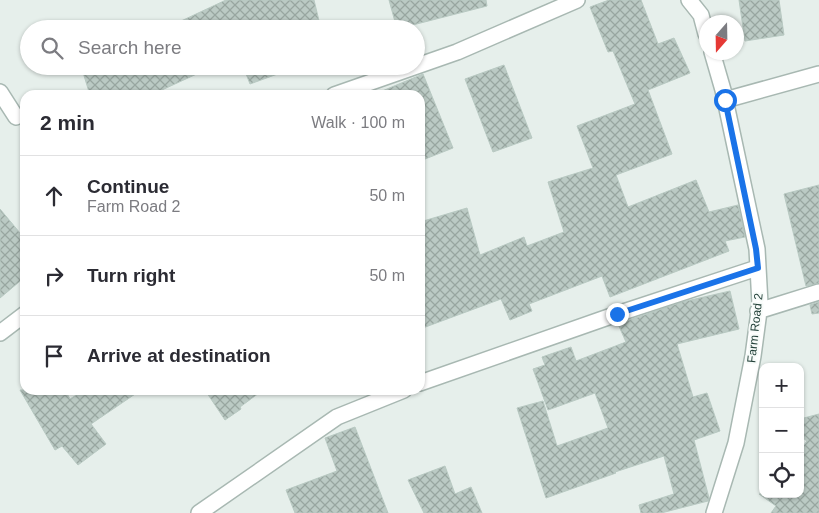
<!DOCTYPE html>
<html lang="en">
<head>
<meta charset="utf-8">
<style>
	:root { --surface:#fff; --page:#f7f7f7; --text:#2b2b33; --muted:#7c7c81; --line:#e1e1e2 }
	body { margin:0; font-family:Helvetica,sans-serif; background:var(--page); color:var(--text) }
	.controls { position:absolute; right:15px; bottom:15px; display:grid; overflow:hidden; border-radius:10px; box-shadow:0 1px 4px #0004 }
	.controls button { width:45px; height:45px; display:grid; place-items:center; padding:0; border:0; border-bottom:1px solid var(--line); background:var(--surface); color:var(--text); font:25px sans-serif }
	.compass { position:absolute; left:699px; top:15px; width:45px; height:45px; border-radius:50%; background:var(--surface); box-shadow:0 1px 4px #0004; rotate:200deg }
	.stop { position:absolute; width:15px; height:15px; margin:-11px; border:4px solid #1a73e8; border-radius:50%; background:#fff }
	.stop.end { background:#1a73e8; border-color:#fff; box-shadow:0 1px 5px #0008 }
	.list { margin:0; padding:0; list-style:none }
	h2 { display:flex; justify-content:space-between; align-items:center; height:65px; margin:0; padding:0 20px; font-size:21px }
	h2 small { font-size:16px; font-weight:400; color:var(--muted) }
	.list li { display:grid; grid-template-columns:32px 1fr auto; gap:15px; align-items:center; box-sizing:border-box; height:80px; padding:0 20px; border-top:1px solid var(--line) }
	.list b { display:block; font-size:19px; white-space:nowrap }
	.list p { margin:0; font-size:16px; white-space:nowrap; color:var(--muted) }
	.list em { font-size:16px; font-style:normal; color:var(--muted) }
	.icon { flex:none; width:28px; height:28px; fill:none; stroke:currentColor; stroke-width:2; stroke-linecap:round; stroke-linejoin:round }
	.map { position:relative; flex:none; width:819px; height:513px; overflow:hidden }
	.search { position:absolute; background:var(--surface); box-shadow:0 1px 4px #0004; left:20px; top:20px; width:405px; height:55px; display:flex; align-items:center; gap:12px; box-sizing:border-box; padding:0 18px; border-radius:28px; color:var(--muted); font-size:19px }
	.panel { position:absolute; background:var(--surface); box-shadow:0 1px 4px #0004; left:20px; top:90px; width:405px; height:305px; border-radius:15px }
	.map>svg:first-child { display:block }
</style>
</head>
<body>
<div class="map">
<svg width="819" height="513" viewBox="0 0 819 513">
	<defs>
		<pattern id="building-cross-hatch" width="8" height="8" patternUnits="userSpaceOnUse" patternTransform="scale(1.25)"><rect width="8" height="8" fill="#bbcac4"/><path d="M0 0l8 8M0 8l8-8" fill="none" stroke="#98a6a0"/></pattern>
	</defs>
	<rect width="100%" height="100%" fill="#e6efeb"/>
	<path fill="url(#building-cross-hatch)" stroke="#b8c9c2" d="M 226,0 L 314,0 L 321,29 L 164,29 Z
		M 389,0 L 486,0 L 487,6 L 397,29 Z
		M 609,0 L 641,0 L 658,44 L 674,38 L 690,73 L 648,90 L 672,154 L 616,175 L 628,207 L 696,180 L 709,212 L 738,205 L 745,237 L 725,241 L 729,251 L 610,297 L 602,276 L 529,304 L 532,311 L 510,320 L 501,299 L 420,329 L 420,222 L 467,208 L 480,255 L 524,237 L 527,246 L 564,232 L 548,182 L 593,168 L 577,126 L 635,104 L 613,51 L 608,52 L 590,7 Z
		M 739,0 L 779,0 L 784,35 L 745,41 Z
		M 504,65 L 532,138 L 493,152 L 465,79 Z
		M 81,66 L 214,66 L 151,95 L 90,95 Z
		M 243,66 L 293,66 L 294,68 L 250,84 Z
		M 423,74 L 453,148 L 420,161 L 420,95 L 375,94 Z
		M 819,185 L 819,283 L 806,286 L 784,194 Z
		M 0,209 L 25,239 L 25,277 L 0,298 Z
		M 730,291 L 739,329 L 677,344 L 693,397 L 707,393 L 720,431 L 694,440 L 709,498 L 708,501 L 661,513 L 641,513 L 639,505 L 674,494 L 664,456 L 615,472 L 616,473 L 546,498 L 517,408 L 543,401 L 557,446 L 608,428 L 595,393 L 548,410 L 533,369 L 545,365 L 542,357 L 571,347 L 576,361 L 626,342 L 618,324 L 682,302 Z
		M 819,302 L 819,313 L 812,314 L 810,305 Z
		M 20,390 L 65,390 L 70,399 L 84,390 L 141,390 L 91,424 L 106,444 L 78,465 L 62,446 L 55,450 Z
		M 205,390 L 263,390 L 240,407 L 241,409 L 225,420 Z
		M 819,414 L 819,513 L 771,513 L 776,506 L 759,494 L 800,494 L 800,450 L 807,441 L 800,436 L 800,419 Z
		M 355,427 L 388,513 L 295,513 L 286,490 L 337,471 L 325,438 Z
		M 445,466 L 455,494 L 471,487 L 482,513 L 424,513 L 408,480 Z"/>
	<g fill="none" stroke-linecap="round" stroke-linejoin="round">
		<defs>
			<path id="minor" d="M 689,0 L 701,15 L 706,34
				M 712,52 L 723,90 L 757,249 L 760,304 L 753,356 L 736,443 L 714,513
				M 0,92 L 16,117
				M 334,95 L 457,52 L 577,0
				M 725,100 L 819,74
				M 758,311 L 819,292
				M 0,333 L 25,314
				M 420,383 L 617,314 L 757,268
				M 199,513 L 337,417 L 404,390"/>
		</defs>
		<use href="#minor" stroke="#a8b8b2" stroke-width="18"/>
		<use href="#minor" stroke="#fff" stroke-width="15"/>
	</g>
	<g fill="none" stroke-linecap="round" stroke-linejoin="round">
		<path stroke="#1a73e8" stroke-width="6" d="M 617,314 L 758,268 L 756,249 L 725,100"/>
	</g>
	<g text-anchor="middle" stroke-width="4" stroke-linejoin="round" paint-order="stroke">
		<g font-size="12" fill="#24423a" stroke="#f7fbf9">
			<text transform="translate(755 328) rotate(-84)" y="4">Farm Road 2</text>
		</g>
	</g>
</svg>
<div class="controls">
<button>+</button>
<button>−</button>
<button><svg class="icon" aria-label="locate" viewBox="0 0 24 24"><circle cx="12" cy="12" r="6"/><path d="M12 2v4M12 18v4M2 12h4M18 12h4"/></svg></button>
</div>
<svg class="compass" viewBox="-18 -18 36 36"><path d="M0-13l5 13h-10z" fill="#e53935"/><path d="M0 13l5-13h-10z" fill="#7c7c81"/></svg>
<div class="stop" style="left:725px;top:100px"></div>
<div class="stop end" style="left:617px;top:314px"></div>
<div class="search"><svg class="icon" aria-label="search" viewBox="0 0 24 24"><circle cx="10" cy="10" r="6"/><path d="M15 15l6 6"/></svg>Search here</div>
<section class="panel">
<h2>2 min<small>Walk · 100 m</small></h2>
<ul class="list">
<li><svg class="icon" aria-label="ahead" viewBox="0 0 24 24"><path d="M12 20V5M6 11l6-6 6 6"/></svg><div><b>Continue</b><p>Farm Road 2</p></div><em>50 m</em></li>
<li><svg class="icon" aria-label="right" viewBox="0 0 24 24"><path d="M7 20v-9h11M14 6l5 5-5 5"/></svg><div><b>Turn right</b></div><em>50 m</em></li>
<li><svg class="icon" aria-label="arrive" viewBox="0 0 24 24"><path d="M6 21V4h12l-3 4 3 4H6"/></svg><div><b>Arrive at destination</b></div></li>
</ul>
</section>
</div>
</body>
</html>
